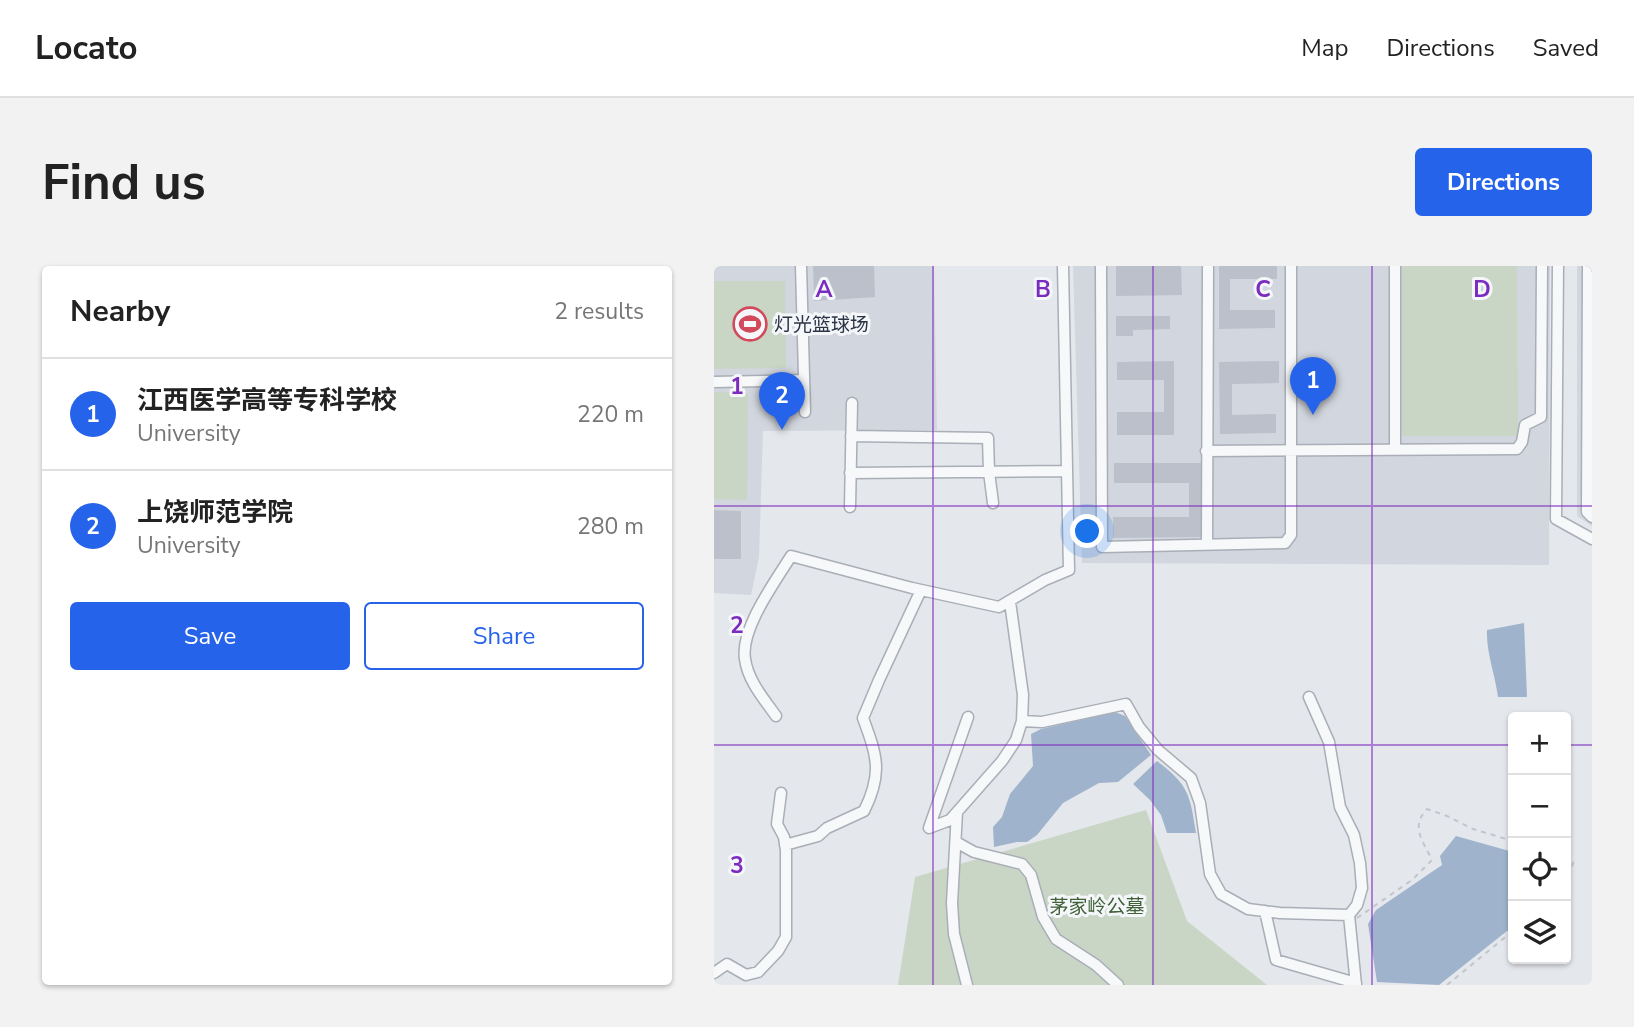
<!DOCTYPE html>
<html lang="en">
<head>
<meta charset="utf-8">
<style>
	:root { --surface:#fff; --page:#f2f2f2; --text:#222; --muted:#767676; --line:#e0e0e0; --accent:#2563eb }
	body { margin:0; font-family:"Nunito Sans","Noto Sans SC",sans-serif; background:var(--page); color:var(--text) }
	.controls { position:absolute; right:21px; bottom:21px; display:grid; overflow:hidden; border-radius:7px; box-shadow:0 2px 5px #0004 }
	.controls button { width:63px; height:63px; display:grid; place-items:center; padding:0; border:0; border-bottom:2px solid var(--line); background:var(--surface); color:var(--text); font:35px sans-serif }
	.you { position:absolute; left:374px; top:266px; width:24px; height:24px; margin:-18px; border:5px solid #fff; border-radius:50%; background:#1a73e8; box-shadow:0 0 0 10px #1a73e833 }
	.badge { display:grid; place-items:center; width:46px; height:46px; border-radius:50%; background:var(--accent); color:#fff; font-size:23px; font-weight:700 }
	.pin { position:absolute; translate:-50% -58px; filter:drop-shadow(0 2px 4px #0008) }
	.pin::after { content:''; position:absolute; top:37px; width:24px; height:21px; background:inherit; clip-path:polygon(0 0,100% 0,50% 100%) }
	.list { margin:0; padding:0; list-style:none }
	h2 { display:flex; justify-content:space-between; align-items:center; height:91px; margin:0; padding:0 28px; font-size:30px }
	h2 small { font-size:23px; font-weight:400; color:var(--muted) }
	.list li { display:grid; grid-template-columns:46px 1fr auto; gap:21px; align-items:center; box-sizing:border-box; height:112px; padding:0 28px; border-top:2px solid var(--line) }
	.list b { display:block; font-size:26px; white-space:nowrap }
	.list p { margin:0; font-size:23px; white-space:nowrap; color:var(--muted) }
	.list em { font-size:23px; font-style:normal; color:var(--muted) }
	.actions { display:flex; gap:14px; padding:21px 28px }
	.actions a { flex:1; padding:16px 0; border:2px solid var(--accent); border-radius:7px; text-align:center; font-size:24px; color:var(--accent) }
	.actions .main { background:var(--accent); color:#fff }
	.icon { flex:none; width:38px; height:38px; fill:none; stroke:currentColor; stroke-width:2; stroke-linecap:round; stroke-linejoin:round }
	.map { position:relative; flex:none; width:878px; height:719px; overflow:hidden; border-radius:7px }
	header { display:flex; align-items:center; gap:42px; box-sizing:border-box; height:98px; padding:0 35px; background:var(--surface); border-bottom:2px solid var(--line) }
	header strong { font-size:33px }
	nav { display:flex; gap:38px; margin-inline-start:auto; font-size:24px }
	.intro { display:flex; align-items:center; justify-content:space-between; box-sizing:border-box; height:168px; padding:0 42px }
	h1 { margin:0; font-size:49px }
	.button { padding:18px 32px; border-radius:7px; background:var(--accent); color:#fff; font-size:24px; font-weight:700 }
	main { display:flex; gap:42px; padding:0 42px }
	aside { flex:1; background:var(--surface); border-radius:7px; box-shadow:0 2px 5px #0004 }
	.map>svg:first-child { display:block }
</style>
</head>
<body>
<header>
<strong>Locato</strong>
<nav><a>Map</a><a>Directions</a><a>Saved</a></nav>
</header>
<div class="intro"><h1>Find us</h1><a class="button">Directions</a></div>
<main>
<aside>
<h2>Nearby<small>2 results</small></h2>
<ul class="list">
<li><span class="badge">1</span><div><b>江西医学高等专科学校</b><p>University</p></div><em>220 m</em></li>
<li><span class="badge">2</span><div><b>上饶师范学院</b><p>University</p></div><em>280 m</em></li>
</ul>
<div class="actions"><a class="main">Save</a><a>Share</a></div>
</aside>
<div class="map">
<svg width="878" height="719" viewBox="0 0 878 719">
	<rect width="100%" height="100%" fill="#e4e7ec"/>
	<path fill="#d2d6de" d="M 0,0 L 220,0 L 223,164 L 49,165 L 45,291 L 37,329 L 0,327 Z
		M 359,0 L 836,0 L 835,299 L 368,297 Z
		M 863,0 L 878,0 L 878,260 L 863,250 Z"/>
	<path fill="#c9d6c5" d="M 688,0 L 803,0 L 804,170 L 688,170 Z
		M 0,15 L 71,15 L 72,102 L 0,103 Z
		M 0,126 L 34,127 L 33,234 L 0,233 Z
		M 432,544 L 473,655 L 553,719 L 184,719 L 201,611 Z"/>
	<path fill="#9fb4cc" d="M 810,357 L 813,431 L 784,431 C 781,408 772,386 773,364 Z
		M 401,446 L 411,450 L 437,489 L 404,516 L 385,517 L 349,537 L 323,569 L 313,576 L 303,576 L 280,581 L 279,561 L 288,551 L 296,528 L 319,500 L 317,468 L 327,463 Z
		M 443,495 C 475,519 476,529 482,567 L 453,567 L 447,549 L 436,534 L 419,518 Z
		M 742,570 L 799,586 L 799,664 L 793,665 L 725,719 L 663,716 L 654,658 L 662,644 L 728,599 L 726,590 Z"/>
	<path fill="#bbc0ca" d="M 99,0 L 160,0 L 161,31 L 100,35 Z
		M 402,0 L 467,0 L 468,29 L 402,30 Z
		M 505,0 L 563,0 L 563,13 L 516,13 L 516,44 L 561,44 L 561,62 L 505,63 Z
		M 402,50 L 456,50 L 456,63 L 419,64 L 419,70 L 402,70 Z
		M 460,95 L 460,169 L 403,169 L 403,146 L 450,146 L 450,114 L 403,114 L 403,96 Z
		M 565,95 L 565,117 L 518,118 L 518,149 L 562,148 L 562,167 L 506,168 L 505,96 Z
		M 400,197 L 487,197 L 487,271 L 399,272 L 399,251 L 475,251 L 475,217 L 400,217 Z
		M 0,244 L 27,245 L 27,293 L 0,293 Z"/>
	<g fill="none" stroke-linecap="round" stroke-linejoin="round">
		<defs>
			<path id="minor" d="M 87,0 L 91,146
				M 387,0 L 388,281 L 571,277 L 577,269 L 577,0
				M 844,0 L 842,253 L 878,273
				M 874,0 L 873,246 L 878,251
				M 0,116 L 90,114
				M 137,170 L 274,172 L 275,206 L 279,237
				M 681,184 L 681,0
				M 492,185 L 803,183 L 808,176 L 811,159 L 827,151 L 828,0
				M 136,207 L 353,205
				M 136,241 L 138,137
				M 493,278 L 494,0
				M 595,431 L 615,476 L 626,541 L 640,569 L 646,597 L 648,622 L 643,639 L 635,649
				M 62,450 C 50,433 34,415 31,393 C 26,363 61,316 77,290 L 198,322 L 285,341 L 331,314 L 355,304 L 349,0
				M 308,455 L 328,456 L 412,438 L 425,461 L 444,484 L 477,512 L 486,537 L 496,608 L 507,628 L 534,643 L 566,647 L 635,649 L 642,719
				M 243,546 L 236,554 L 215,562 L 254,451
				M 242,576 L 260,586 L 308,598 L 317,609 L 329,651 L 342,673 L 382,699 L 404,719
				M 71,579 L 104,570 L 113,562 L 150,545 C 169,507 163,490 149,452 L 165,414 L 207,324
				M 551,645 L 562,694 L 642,717
				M 0,707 L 13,698 L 32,709 L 44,706 L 64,685 L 72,671 L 72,584 L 70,571 L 63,558 L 67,527
				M 253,719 L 240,668 L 238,637 L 243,546 L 288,495 L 302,474 L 308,455 L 309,429 L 296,336"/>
		</defs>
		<use href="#minor" stroke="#a9aeb7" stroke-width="13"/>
		<path stroke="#c2c5cb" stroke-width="2" stroke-dasharray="5 5" stroke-linecap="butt" d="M 852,592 L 860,594 L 852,621
			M 643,652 L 698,614 L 718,594 C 709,575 696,561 713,543 L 733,550 L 759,563 L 799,575
			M 733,719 L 795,668 L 799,667"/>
		<use href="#minor" stroke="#f7f8fa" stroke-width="10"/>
	</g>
	<path fill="none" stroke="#7b2cbf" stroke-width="2" stroke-opacity="0.55" d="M 219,0 L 219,719M 439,0 L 439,719M 658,0 L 658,719M 0,240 L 878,240M 0,479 L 799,479M 852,479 L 878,479"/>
	<defs>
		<symbol id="stadium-ring" viewBox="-11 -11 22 22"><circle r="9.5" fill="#f4f6f9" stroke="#d1495b" stroke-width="1.5"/><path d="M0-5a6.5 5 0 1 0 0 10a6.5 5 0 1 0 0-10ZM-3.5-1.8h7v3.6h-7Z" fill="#d1495b"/></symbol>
	</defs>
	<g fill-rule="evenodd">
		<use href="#stadium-ring" x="17" y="39" width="38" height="38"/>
	</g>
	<g text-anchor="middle" stroke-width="6" stroke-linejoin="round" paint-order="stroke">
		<g font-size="19" fill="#2b3445" stroke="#f4f6f9" text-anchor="start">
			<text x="60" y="65">灯光篮球场</text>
		</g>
		<g font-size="19" fill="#3f6138" stroke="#f4f6f9">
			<text x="383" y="647">茅家岭公墓</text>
		</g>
	</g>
	<g font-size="23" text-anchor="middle" font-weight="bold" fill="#7b2cbf" stroke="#f4f6f9" stroke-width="6" stroke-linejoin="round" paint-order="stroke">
		<text x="110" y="31">A</text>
		<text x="329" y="31">B</text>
		<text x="549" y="31">C</text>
		<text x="768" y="31">D</text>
		<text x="23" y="128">1</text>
		<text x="23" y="367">2</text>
		<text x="23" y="607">3</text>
	</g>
</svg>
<div class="controls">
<button>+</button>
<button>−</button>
<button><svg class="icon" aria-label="locate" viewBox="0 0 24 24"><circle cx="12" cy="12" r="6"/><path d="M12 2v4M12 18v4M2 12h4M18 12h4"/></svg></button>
<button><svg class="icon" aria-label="layers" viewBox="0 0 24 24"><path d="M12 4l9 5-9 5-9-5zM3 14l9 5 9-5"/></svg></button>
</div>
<div class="you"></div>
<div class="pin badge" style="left:599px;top:149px">1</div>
<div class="pin badge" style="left:68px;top:164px">2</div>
</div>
</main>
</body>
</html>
